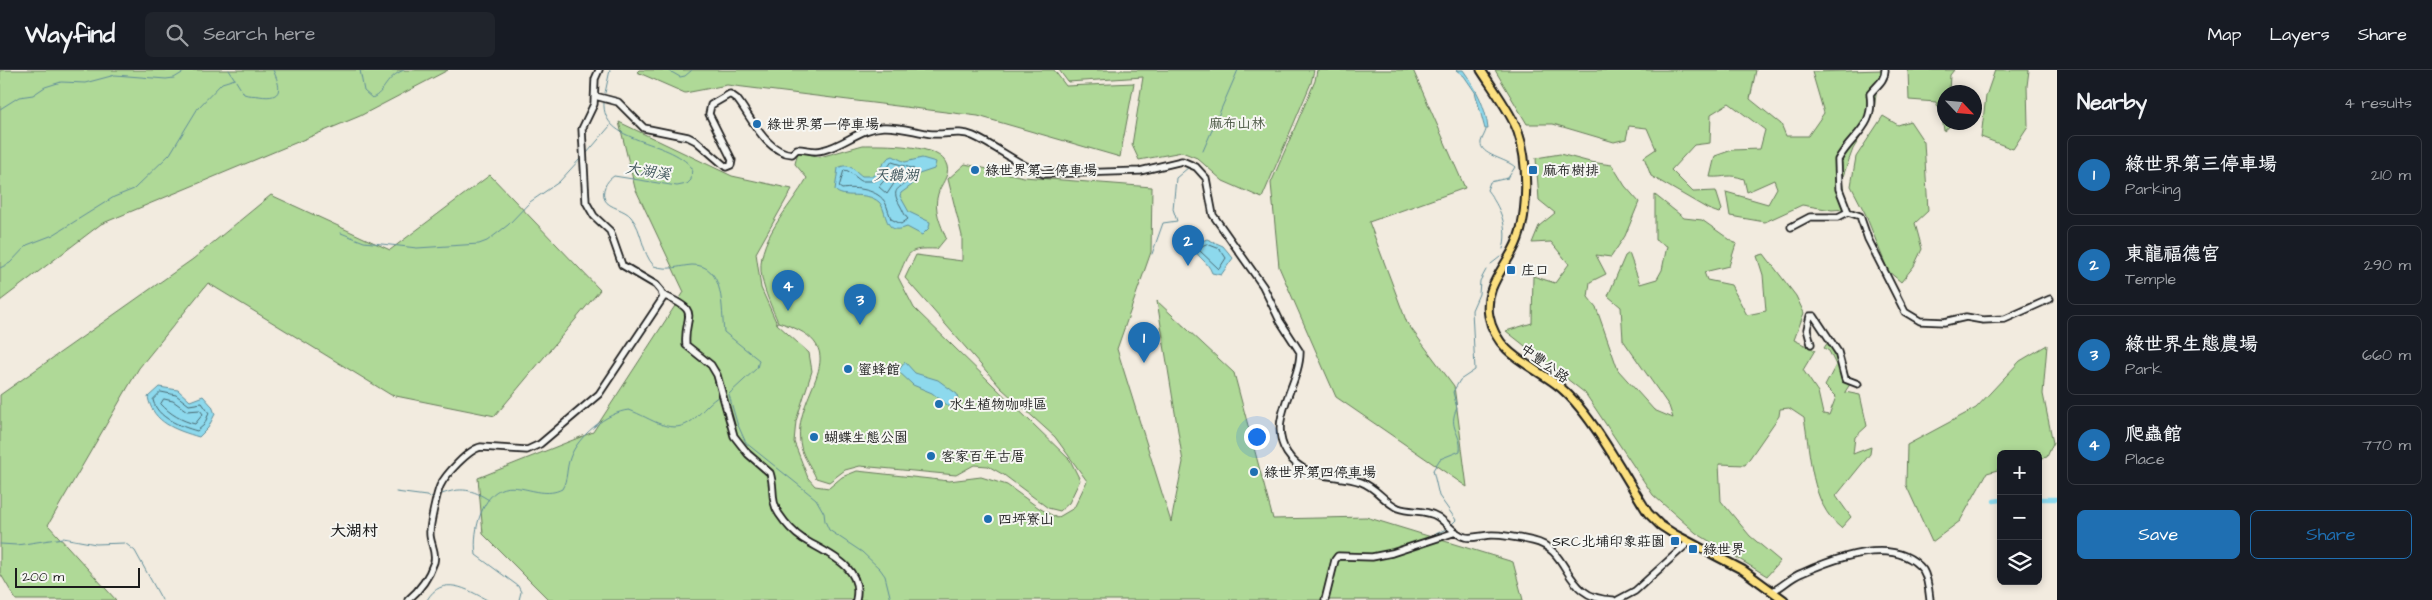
<!DOCTYPE html>
<html lang="en">
<head>
<meta charset="utf-8">
<style>
	:root { --surface:#171b24; --page:#20242c; --text:#f1f3f6; --muted:#9ea1a6; --line:#363941; --accent:#1f6fb2 }
	body { margin:0; font-family:"Architects Daughter","LXGW WenKai TC",sans-serif; background:var(--page); color:var(--text) }
	.controls { position:absolute; right:15px; bottom:15px; display:grid; overflow:hidden; border-radius:8px; box-shadow:0 2px 8px #0003 }
	.controls button { width:45px; height:45px; display:grid; place-items:center; padding:0; border:0; border-bottom:1px solid var(--line); background:var(--surface); color:var(--text); font:25px sans-serif }
	.compass { position:absolute; left:1937px; top:15px; width:45px; height:45px; border-radius:50%; background:var(--surface); box-shadow:0 2px 8px #0003; rotate:116deg }
	.scale { position:absolute; left:15px; bottom:12px; width:125px; box-sizing:border-box; padding-left:5px; border:2px solid #1c1c1c; border-top:0; font-size:14px; line-height:18px; white-space:nowrap; color:#1c1c1c; -webkit-text-stroke:4px #f6f6f2; paint-order:stroke }
	.you { position:absolute; left:1256px; top:366px; width:18px; height:18px; margin:-12px; border:4px solid #fff; border-radius:50%; background:#1a73e8; box-shadow:0 0 0 8px #1a73e833 }
	.badge { display:grid; place-items:center; width:32px; height:32px; border-radius:50%; background:var(--accent); color:#fff; font-size:16px; font-weight:700 }
	.pin { position:absolute; translate:-50% -41px; filter:drop-shadow(0 1px 2px #0008) }
	.pin::after { content:''; position:absolute; top:26px; width:18px; height:15px; background:inherit; clip-path:polygon(0 0,100% 0,50% 100%) }
	.list { margin:0; padding:0; list-style:none }
	h2 { display:flex; justify-content:space-between; align-items:center; height:65px; margin:0; padding:0 20px; font-size:21px }
	h2 small { font-size:16px; font-weight:400; color:var(--muted) }
	.list li { display:grid; grid-template-columns:32px 1fr auto; gap:15px; align-items:center; box-sizing:border-box; height:80px; margin:0 10px 10px; padding:0 10px; border:1px solid var(--line); border-radius:8px }
	.list b { display:block; font-size:19px; white-space:nowrap }
	.list p { margin:0; font-size:16px; white-space:nowrap; color:var(--muted) }
	.list em { font-size:16px; font-style:normal; color:var(--muted) }
	.actions { display:flex; gap:10px; padding:15px 20px }
	.actions a { flex:1; padding:11px 0; border:1px solid var(--accent); border-radius:8px; text-align:center; font-size:18px; color:var(--accent) }
	.actions .main { background:var(--accent); color:#fff }
	.icon { flex:none; width:28px; height:28px; fill:none; stroke:currentColor; stroke-width:2; stroke-linecap:round; stroke-linejoin:round }
	.map { position:relative; flex:none; width:2057px; height:530px; overflow:hidden }
	header { display:flex; align-items:center; gap:30px; box-sizing:border-box; height:70px; padding:0 25px; background:var(--surface); border-bottom:1px solid var(--line) }
	header strong { font-size:24px }
	nav { display:flex; gap:28px; margin-inline-start:auto; font-size:18px }
	.search { width:350px; height:45px; background:var(--page); display:flex; align-items:center; gap:12px; box-sizing:border-box; padding:0 18px; border-radius:8px; color:var(--muted); font-size:19px }
	main { display:flex }
	aside { flex:1; background:var(--surface) }
	.map>svg:first-child { display:block }
</style>
</head>
<body>
<header>
<strong>Wayfind</strong>
<div class="search"><svg class="icon" aria-label="search" viewBox="0 0 24 24"><circle cx="10" cy="10" r="6"/><path d="M15 15l6 6"/></svg>Search here</div>
<nav><a>Map</a><a>Layers</a><a>Share</a></nav>
</header>
<main>
<div class="map">
<svg width="2057" height="530" viewBox="0 0 2057 530">
	<rect width="100%" height="100%" fill="#f2ebdf"/>
	<filter id="ink" filterUnits="userSpaceOnUse"><feTurbulence type="fractalNoise" baseFrequency=".02" numOctaves="2"/><feDisplacementMap in="SourceGraphic" scale="10" xChannelSelector="R" yChannelSelector="G"/><feConvolveMatrix kernelMatrix="1 2 1 2 8 2 1 2 1" color-interpolation-filters="sRGB"/></filter>
	<g filter="url(#ink)">
		<path fill="#afd997" stroke="#667a5a" d="M 0,0 L 448,0 L 360,46 L 101,154 L 0,231 Z
			M 639,0 L 1054,0 L 1066,16 L 1134,13 L 1120,87 L 978,46 L 727,15 L 685,23 L 637,2 Z
			M 1059,0 L 1314,0 L 1311,13 L 1262,128 L 1223,111 L 1197,88 L 1182,82 L 1139,90 L 1132,75 L 1143,7 L 1068,12 Z
			M 1317,0 L 1413,0 L 1465,118 L 1369,152 L 1407,253 L 1454,316 L 1467,417 L 1336,327 L 1279,197 L 1271,113 L 1315,11 Z
			M 1495,0 L 1756,0 L 1750,29 L 1781,54 L 1786,66 L 1808,66 L 1824,43 L 1812,2 L 1883,0 L 1878,10 L 1873,47 L 1853,79 L 1842,109 L 1846,139 L 1832,140 L 1802,135 L 1765,152 L 1730,146 L 1726,122 L 1768,134 L 1777,118 L 1774,110 L 1747,122 L 1744,109 C 1728,103 1726,108 1710,107 L 1715,86 L 1732,80 L 1760,79 L 1765,60 L 1729,33 L 1711,44 L 1710,73 L 1694,75 L 1671,100 L 1693,122 L 1716,121 L 1722,140 L 1719,143 L 1708,139 L 1651,106 L 1644,87 L 1656,79 L 1647,58 L 1629,56 L 1626,69 L 1614,72 L 1553,54 L 1527,54 Z
			M 1908,0 L 1954,0 L 1950,5 L 1949,22 L 1944,22 L 1944,52 L 1950,53 L 1950,56 L 1944,61 L 1942,46 L 1936,32 L 1909,30 Z
			M 1995,0 L 2029,0 L 2027,16 L 2028,56 L 2013,79 L 1981,67 L 1986,26 Z
			M 1883,46 L 1898,55 L 1910,51 L 1924,72 L 1928,141 L 1915,153 L 1922,179 L 1914,196 L 1901,212 L 1888,201 L 1865,143 L 1851,116 L 1856,87 Z
			M 619,52 L 732,106 L 792,119 L 756,183 L 761,218 L 777,254 L 809,283 L 812,301 L 796,351 L 794,372 L 808,408 L 815,416 L 829,418 L 842,407 L 857,401 L 949,411 L 981,407 L 1007,415 L 1039,438 L 1057,448 L 1074,438 L 1087,411 L 1055,367 L 1001,318 L 905,208 L 916,185 L 962,191 L 962,166 L 948,109 L 965,94 L 1024,107 L 1152,117 L 1151,182 L 1117,279 L 1171,452 L 1183,392 L 1157,231 L 1234,303 L 1273,449 L 1366,447 L 1513,492 L 1523,530 L 549,530 L 483,464 L 478,408 L 593,362 L 684,222 L 635,118 Z
			M 863,75 C 881,75 942,73 947,96 C 950,106 940,115 938,124 C 933,139 941,155 946,168 L 937,179 C 906,178 910,181 898,207 L 914,238 L 1070,390 L 1080,410 L 1069,433 L 1060,441 L 1048,438 L 1004,405 L 988,396 L 974,395 L 956,405 L 860,396 L 845,400 L 829,412 L 816,408 C 812,398 803,387 801,377 C 788,324 865,278 778,252 C 772,238 765,223 762,208 C 754,172 790,138 807,108 L 795,94 L 798,81 L 820,87 Z
			M 1560,84 L 1590,92 L 1612,95 L 1625,116 L 1639,132 L 1625,166 L 1611,187 L 1596,185 L 1606,204 L 1590,212 L 1588,227 L 1596,237 L 1618,300 L 1654,340 L 1673,348 L 1669,336 L 1623,270 L 1621,237 L 1608,226 L 1625,186 L 1629,183 L 1640,214 L 1657,209 L 1662,200 L 1667,176 L 1655,170 L 1655,125 L 1684,148 L 1702,150 L 1736,174 L 1729,196 L 1704,202 L 1707,210 L 1731,215 L 1747,245 L 1766,241 L 1763,205 L 1757,186 L 1764,184 L 1796,226 L 1804,243 L 1794,270 L 1815,280 L 1803,300 L 1818,322 L 1823,344 L 1829,345 L 1836,327 L 1825,316 L 1836,295 L 1829,281 L 1824,278 L 1828,272 C 1840,284 1844,298 1850,314 L 1845,322 L 1860,325 L 1867,356 L 1855,367 L 1853,384 L 1871,377 L 1870,384 L 1836,426 L 1851,447 L 1841,458 C 1810,433 1811,385 1804,348 L 1789,338 L 1780,339 L 1779,346 L 1745,395 L 1719,394 L 1721,431 L 1750,466 L 1780,491 L 1767,506 L 1696,463 L 1653,425 L 1585,323 L 1506,261 L 1532,253 L 1533,206 L 1555,213 L 1569,194 L 1551,172 L 1532,173 L 1539,156 L 1555,143 L 1539,130 L 1536,88 Z
			M 490,105 L 600,220 L 495,346 L 391,325 L 208,213 L 139,298 L 48,455 L 116,530 L 16,530 L 0,503 L 0,325 L 193,189 L 271,125 L 390,180 Z
			M 2047,275 L 2043,324 L 2053,373 L 2047,387 L 2038,389 L 2038,384 L 2001,384 L 2001,399 L 1987,403 L 1960,451 L 1932,472 L 1906,415 L 1907,375 L 1976,338 L 2020,291 Z"/>
		<path fill="#8dd9ed" stroke="#608d99" d="M 1456,0 L 1463,0 C 1476,18 1486,37 1488,59 L 1485,59 L 1475,22 L 1464,6 Z
			M 893,86 L 905,92 L 922,88 L 936,92 L 934,99 L 916,105 L 912,115 L 901,123 L 900,126 L 909,142 L 930,152 L 929,158 L 922,165 L 907,157 C 883,167 888,141 879,132 C 865,120 843,130 835,120 L 838,98 C 849,92 854,100 862,106 L 873,106 L 888,88 Z
			M 1207,169 L 1223,176 L 1233,188 L 1221,205 L 1212,203 C 1208,191 1196,187 1192,175 Z
			M 905,292 L 915,303 L 938,310 L 957,324 L 958,330 L 951,338 L 932,323 L 913,315 L 898,301 Z
			M 159,317 L 178,320 L 190,331 L 203,326 L 212,336 L 215,344 L 208,358 L 199,367 C 176,360 153,353 148,327 Z"/>
		<g fill="none" stroke-linecap="round" stroke-linejoin="round">
			<path stroke="#496870" stroke-width="1" d="M 892,92 L 914,99 L 909,111 C 897,119 891,120 900,135 C 903,140 904,145 908,149 L 901,154 L 891,149 C 889,144 888,139 886,134 C 879,119 855,117 842,119 L 839,117 L 844,100 L 848,101 L 861,111 L 874,111 L 879,109 Z
				M 894,100 L 902,103 L 903,106 L 895,112 L 887,124 L 879,117 Z
				M 1207,174 L 1220,179 L 1226,188 L 1219,199 L 1199,180 L 1200,177 Z
				M 161,322 L 176,325 L 189,335 L 202,333 L 209,343 L 204,355 L 197,361 C 180,356 157,348 153,330 Z
				M 164,329 L 173,331 L 187,341 L 200,340 L 203,344 L 195,354 C 182,351 170,344 161,334 Z"/>
			<path stroke="#608d99" stroke-width="1" d="M 229,0 L 244,24 C 249,26 254,25 259,26 C 284,30 281,17 273,0
				M 360,0 L 364,21 L 372,28 C 385,23 385,7 404,0
				M 668,0 L 680,7 L 685,6 L 692,0
				M 605,23 L 610,0
				M 604,32 C 601,75 669,68 692,98 L 691,110 L 687,114 L 677,116 L 614,106 C 606,111 601,121 605,130 C 609,138 625,139 631,147 C 643,161 641,182 654,196 C 669,201 678,196 692,195 C 726,194 721,241 724,262 L 759,290 L 757,298 L 729,324
				M 0,39 L 19,27 L 33,25 L 45,17 L 61,12 L 85,13 L 115,5 L 166,9 L 174,8 L 187,0
				M 1486,60 C 1485,64 1482,68 1481,72 C 1479,85 1507,89 1515,97 L 1508,108 L 1490,112 L 1487,120 C 1500,137 1509,157 1503,179
				M 1203,81 L 1238,0
				M 587,83 L 610,56
				M 341,163 L 364,172 L 417,178 L 479,174 L 487,171 L 508,155 L 530,132 L 559,112 L 580,89
				M 1152,184 L 1163,153 L 1177,151 L 1173,139 L 1176,108 L 1189,97
				M 1491,194 L 1500,187
				M 0,198 L 10,193 L 27,175 L 53,165 L 114,127 L 134,119 L 170,84 L 198,38 L 222,13 L 235,9
				M 729,325 L 737,353 L 746,373 L 816,429 L 824,443 L 825,451 L 829,460 L 862,482 L 880,499 L 885,506 L 891,530
				M 396,422 L 434,427
				M 442,424 C 461,417 472,419 489,430
				M 1452,454 L 1456,450 L 1439,426 L 1433,400 L 1440,389 L 1460,381 C 1462,363 1447,358 1457,338 L 1453,322 L 1460,310 L 1475,300 L 1472,240 L 1479,224 L 1480,211 L 1486,200
				M 1436,464 L 1446,459
				M 0,474 L 17,475 L 63,468 L 96,474 L 125,473 L 135,481 L 162,530
				M 427,530 C 442,504 467,519 487,530
				M 519,530 L 521,522 L 518,516 L 476,485 C 474,471 476,456 481,443 C 502,393 534,434 562,419 C 568,409 566,399 570,388 C 577,367 607,342 629,340 C 652,348 672,368 694,349 C 703,341 710,331 721,325"/>
			<path stroke="#8dd9ed" stroke-width="4.5" d="M 2038,429 L 2057,429
				M 1994,431 L 2001,430"/>
			<defs>
				<path id="minor" d="M 595,26 L 618,32 L 644,58 L 688,67 L 696,71 L 726,97 L 731,95 L 732,90 L 709,44 L 711,35 L 730,24 L 737,29 C 752,48 765,82 792,84 L 797,79 C 807,79 814,83 823,80 C 845,75 860,58 883,57 C 899,56 916,62 932,64 C 947,65 959,60 973,66 C 998,77 1019,96 1044,104 L 1140,101 L 1182,91 L 1196,97 L 1206,108 L 1213,145 L 1263,216 L 1280,251 L 1300,282 C 1300,315 1266,350 1287,383 C 1305,411 1334,403 1361,412 C 1376,417 1384,432 1398,438 C 1411,443 1426,439 1438,447 C 1447,453 1455,465 1465,467 C 1473,469 1483,465 1492,465 C 1505,465 1520,468 1533,471 C 1573,480 1561,529 1613,530
					M 1848,142 L 1860,146 L 1868,169 L 1905,242 L 1920,251 L 1944,252 L 1966,247 L 1983,250 L 2005,249 L 2050,229
					M 1791,157 L 1810,147 L 1838,147 L 1848,142 L 1839,119 L 1838,90 C 1852,64 1875,58 1870,24 C 1876,16 1885,11 1885,0
					M 663,225 C 704,243 683,244 686,275 L 711,295 L 717,305 L 734,366 L 748,384 L 770,403 C 775,417 770,431 779,444 C 785,453 794,463 803,469 C 826,483 864,496 856,530
					M 1811,274 L 1807,259 L 1810,246 L 1814,246 L 1838,282 L 1845,309 L 1858,314
					M 1773,521 C 1783,516 1791,507 1802,503 C 1835,488 1896,465 1923,500 C 1928,508 1929,521 1930,530
					M 408,530 C 420,520 429,507 434,492 C 437,481 429,472 430,462 C 430,454 437,423 440,416 C 445,405 469,379 481,377 L 527,380 L 540,374 L 599,324 L 663,228 L 661,221 L 656,215 L 622,195 L 610,161 L 594,146 L 586,132 L 582,59 L 594,34 L 595,9 L 599,0
					M 1325,530 L 1335,490 L 1338,486 L 1372,487 L 1392,483 L 1456,462
					M 1618,530 L 1635,521 L 1689,472"/>
				<path id="major" d="M 1481,0 C 1493,19 1511,42 1518,62 C 1529,93 1529,151 1513,180 C 1502,201 1484,220 1489,246 C 1496,283 1529,294 1556,314 C 1589,338 1625,407 1648,443 L 1660,455 L 1674,464 L 1743,500 L 1784,530"/>
			</defs>
			<use href="#minor" stroke="#1c1c1c" stroke-width="9"/>
			<use href="#major" stroke="#1c1c1c" stroke-width="11"/>
			<use href="#minor" stroke="#f6f6f2" stroke-width="5.5"/>
			<use href="#major" stroke="#fce080" stroke-width="7"/>
		</g>
	</g>
	<g fill="#1f6fb2" stroke="#f6f6f2" stroke-width="2">
		<circle cx="757" cy="54" r="5"/>
		<circle cx="975" cy="100" r="5"/>
		<rect x="1528" y="95" width="10" height="10" rx="2.5"/>
		<rect x="1506" y="195" width="10" height="10" rx="2.5"/>
		<circle cx="848" cy="299" r="5"/>
		<circle cx="939" cy="334" r="5"/>
		<circle cx="814" cy="367" r="5"/>
		<circle cx="931" cy="386" r="5"/>
		<circle cx="1254" cy="402" r="5"/>
		<circle cx="988" cy="449" r="5"/>
		<rect x="1670" y="466" width="10" height="10" rx="2.5"/>
		<rect x="1688" y="474" width="10" height="10" rx="2.5"/>
	</g>
	<g text-anchor="middle" stroke-width="4" stroke-linejoin="round" paint-order="stroke">
		<g font-size="14" fill="#485541" stroke="#f6f6f2">
			<text x="1237" y="58">麻布山林</text>
		</g>
		<g font-size="14" fill="#1c1c1c" stroke="#f6f6f2" text-anchor="start">
			<text x="767" y="59">綠世界第一停車場</text>
			<text x="985" y="105">綠世界第二停車場</text>
			<text x="1543" y="105">麻布樹排</text>
			<text x="1521" y="205">庄口</text>
			<text x="858" y="304">蜜蜂館</text>
			<text x="949" y="339">水生植物咖啡區</text>
			<text x="824" y="372">蝴蝶生態公園</text>
			<text x="941" y="391">客家百年古厝</text>
			<text x="1264" y="407">綠世界第四停車場</text>
			<text x="998" y="454">四坪寮山</text>
			<text x="1665" y="476" text-anchor="end">SRC北埔印象莊園</text>
			<text x="1703" y="484">綠世界</text>
		</g>
		<g font-size="14" fill="#1c1c1c" stroke="#f6f6f2">
			<text transform="translate(1545 293) rotate(36)" y="5">中豐公路</text>
		</g>
		<g font-size="15" font-style="italic" fill="#3e555b" stroke="#f6f6f2">
			<text transform="translate(648 101) rotate(9)" y="5">大湖溪</text>
			<text x="896" y="110">天鵝湖</text>
		</g>
		<g font-size="16" font-weight="bold" fill="#1c1c1c" stroke="#f6f6f2">
			<text x="354" y="466">大湖村</text>
		</g>
	</g>
</svg>
<div class="controls">
<button>+</button>
<button>−</button>
<button><svg class="icon" aria-label="layers" viewBox="0 0 24 24"><path d="M12 4l9 5-9 5-9-5zM3 14l9 5 9-5"/></svg></button>
</div>
<svg class="compass" viewBox="-18 -18 36 36"><path d="M0-13l5 13h-10z" fill="#e53935"/><path d="M0 13l5-13h-10z" fill="#9ea1a6"/></svg>
<div class="scale">200 m</div>
<div class="you"></div>
<div class="pin badge" style="left:1144px;top:293px">1</div>
<div class="pin badge" style="left:1188px;top:196px">2</div>
<div class="pin badge" style="left:860px;top:255px">3</div>
<div class="pin badge" style="left:788px;top:241px">4</div>
</div>
<aside>
<h2>Nearby<small>4 results</small></h2>
<ul class="list">
<li><span class="badge">1</span><div><b>綠世界第三停車場</b><p>Parking</p></div><em>210 m</em></li>
<li><span class="badge">2</span><div><b>東龍福德宮</b><p>Temple</p></div><em>290 m</em></li>
<li><span class="badge">3</span><div><b>綠世界生態農場</b><p>Park</p></div><em>660 m</em></li>
<li><span class="badge">4</span><div><b>爬蟲館</b><p>Place</p></div><em>770 m</em></li>
</ul>
<div class="actions"><a class="main">Save</a><a>Share</a></div>
</aside>
</main>
</body>
</html>
